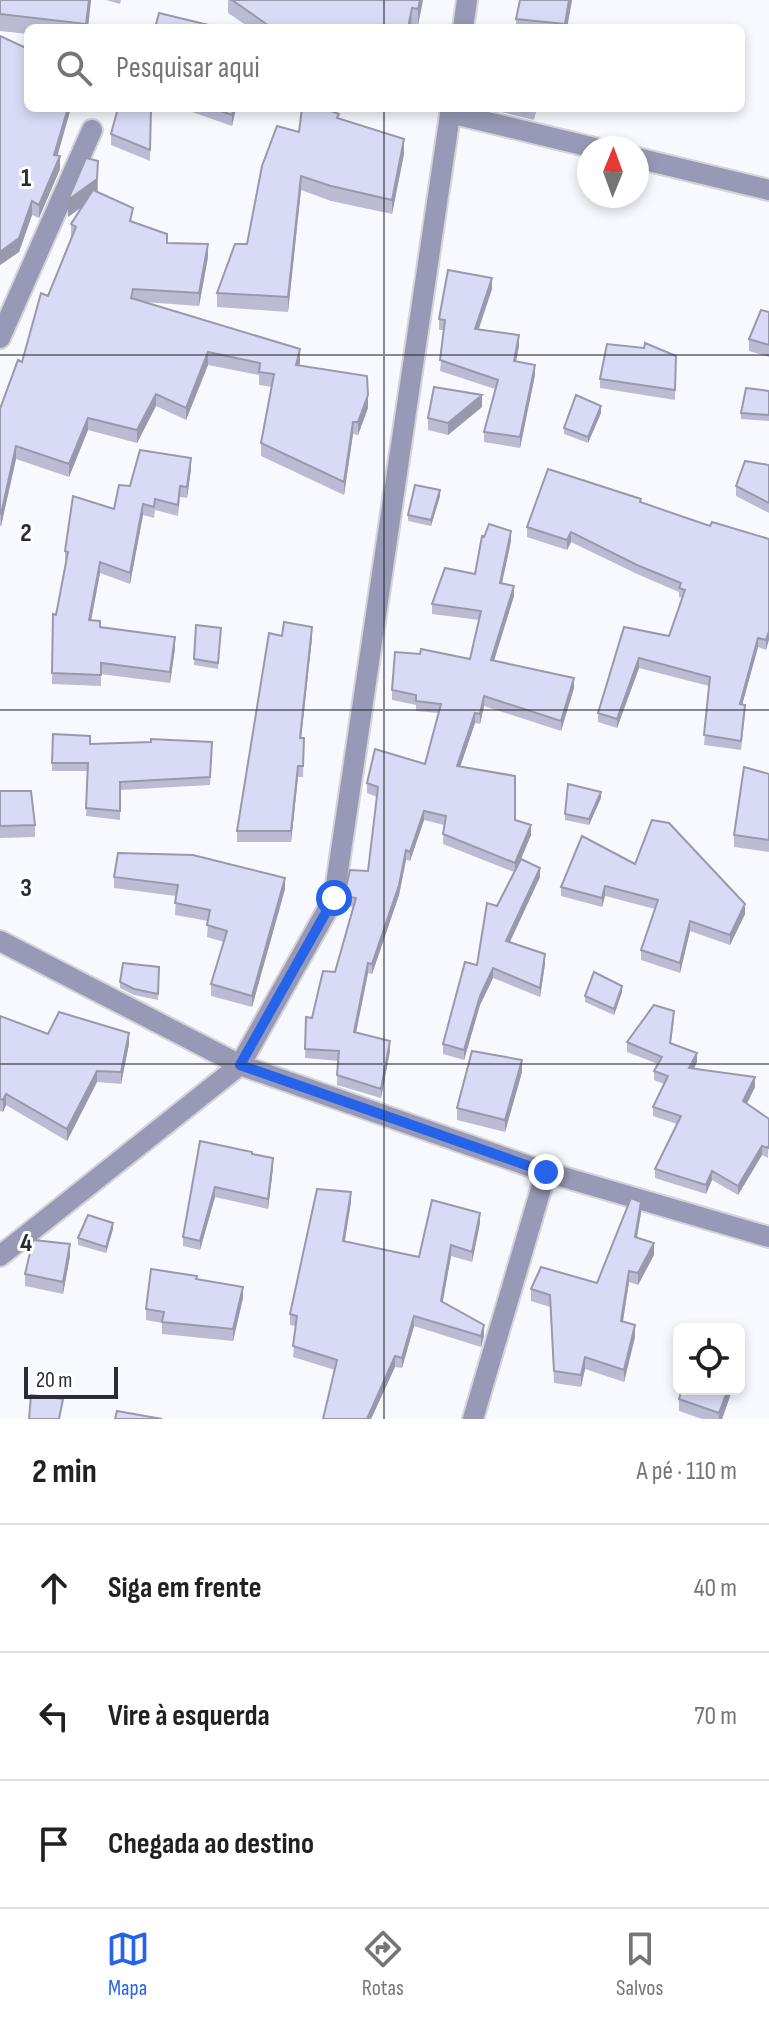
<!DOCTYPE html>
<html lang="pt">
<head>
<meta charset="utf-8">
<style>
	:root { --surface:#fff; --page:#f2f2f2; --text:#202124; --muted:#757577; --line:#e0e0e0; --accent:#2563eb }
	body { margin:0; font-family:"Sofia Sans Condensed",sans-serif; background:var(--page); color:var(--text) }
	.controls { position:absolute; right:24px; bottom:24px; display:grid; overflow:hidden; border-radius:12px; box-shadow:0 4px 12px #0003 }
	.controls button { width:72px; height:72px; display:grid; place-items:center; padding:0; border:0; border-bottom:2px solid var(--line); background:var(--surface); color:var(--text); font:40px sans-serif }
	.compass { position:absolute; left:577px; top:136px; width:72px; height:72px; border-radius:50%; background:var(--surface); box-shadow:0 4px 12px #0003; rotate:1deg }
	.scale { position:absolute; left:24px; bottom:20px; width:94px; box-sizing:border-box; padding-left:8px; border:4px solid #2a2b35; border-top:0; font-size:22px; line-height:28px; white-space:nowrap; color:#2a2b35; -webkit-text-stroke:6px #fff; paint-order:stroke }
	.stop { position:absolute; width:24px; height:24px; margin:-18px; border:6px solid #2563eb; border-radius:50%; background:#fff }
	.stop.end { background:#2563eb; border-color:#fff; box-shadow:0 2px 8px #0008 }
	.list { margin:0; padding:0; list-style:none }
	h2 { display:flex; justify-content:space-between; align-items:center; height:104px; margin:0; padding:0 32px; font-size:34px }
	h2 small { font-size:26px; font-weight:400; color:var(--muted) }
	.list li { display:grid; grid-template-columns:52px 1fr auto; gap:24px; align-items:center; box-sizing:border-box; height:128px; padding:0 32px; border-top:2px solid var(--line) }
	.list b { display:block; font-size:30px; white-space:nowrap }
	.list em { font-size:26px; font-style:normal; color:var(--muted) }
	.icon { flex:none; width:44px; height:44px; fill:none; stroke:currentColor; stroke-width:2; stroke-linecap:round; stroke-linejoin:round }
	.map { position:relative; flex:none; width:769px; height:1419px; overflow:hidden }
	.search { position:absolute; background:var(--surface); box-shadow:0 4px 12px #0003; left:24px; right:24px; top:24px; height:88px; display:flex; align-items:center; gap:20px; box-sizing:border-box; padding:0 28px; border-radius:12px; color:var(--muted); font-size:30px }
	.sheet { height:488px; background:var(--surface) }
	nav { display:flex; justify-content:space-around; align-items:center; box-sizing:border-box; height:112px; border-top:2px solid var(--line); background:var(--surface); font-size:22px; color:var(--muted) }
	nav a { display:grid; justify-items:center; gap:4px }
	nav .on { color:var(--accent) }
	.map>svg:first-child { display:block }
</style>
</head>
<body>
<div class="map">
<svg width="769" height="1419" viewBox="0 0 769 1419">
	<rect width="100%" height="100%" fill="#f8f9fe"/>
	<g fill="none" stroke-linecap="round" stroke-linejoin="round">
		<defs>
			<path id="minor" d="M 463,28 L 467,0
				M 450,113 L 595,148
				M 637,158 L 769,190
				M 0,338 L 92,130
				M 0,941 L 240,1065 L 546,1172 L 769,1237
				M 0,1256 L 240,1065 L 334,898 L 451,108
				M 473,1419 L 546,1172"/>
		</defs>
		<use href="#minor" stroke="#d3d4da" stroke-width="24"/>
		<use href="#minor" stroke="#9799b6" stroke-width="20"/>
	</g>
	<path fill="#bbbcd4" d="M 0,0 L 91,0 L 88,28 L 28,28 L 28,34 L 0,31 Z
		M 106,0 L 121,0 L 120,4 Z
		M 228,0 L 423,0 L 418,25 L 412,24 L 411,28 L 250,28 L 228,13 Z
		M 520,0 L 572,0 L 567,28 L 516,28 L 516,19 Z
		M 0,36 L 58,156 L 60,169 L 39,218 L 32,215 L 19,252 L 0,265 Z
		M 116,108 L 151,108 L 150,161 L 111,145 L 111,134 L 118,109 Z
		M 181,108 L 236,108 L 232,126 Z
		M 485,108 L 537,108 L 534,120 Z
		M 339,118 L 404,154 L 392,214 L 331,201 L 301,190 L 288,312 L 217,307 L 217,293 L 247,244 L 299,132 Z
		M 98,178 L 98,192 L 133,222 L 167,243 L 208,257 L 199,306 L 144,302 L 300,362 L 299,366 L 368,408 L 358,435 L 353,434 L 344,495 L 261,456 L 261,443 L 272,387 L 259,385 L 259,375 L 208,365 L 186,420 L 156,406 L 137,443 L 88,430 L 69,477 L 16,459 L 1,526 L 0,526 L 0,409 L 22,362 L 71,237 L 71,224 L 83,206 L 68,217 Z
		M 492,289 L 479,329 L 519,346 L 516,361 L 535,375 L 520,448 L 484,442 L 484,432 L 495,389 L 440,371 L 444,330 L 439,330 L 439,319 Z
		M 769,312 L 769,357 L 749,351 L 749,339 Z
		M 676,356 L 675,400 L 600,388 L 600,379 Z
		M 769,391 L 769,421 L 741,419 L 741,413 Z
		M 482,407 L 448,435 L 428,430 L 428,418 Z
		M 601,413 L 588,443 L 564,434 L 564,428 Z
		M 769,465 L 769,513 L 736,496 L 736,486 Z
		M 191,469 L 187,498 L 180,497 L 178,516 L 155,510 L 154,518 L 143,515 L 130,584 L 100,573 L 91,620 L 100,627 L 175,648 L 170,683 L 101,674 L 101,686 L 52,684 L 53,614 L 56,615 L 66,562 L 65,562 L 65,551 L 114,509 L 130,486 Z
		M 440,496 L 431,526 L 408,521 L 408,515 Z
		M 641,502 L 710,526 L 769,539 L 766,650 L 758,647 L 742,704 L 745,714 L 741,750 L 704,745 L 709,686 L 639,668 L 617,728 L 598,722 L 598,713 L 624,627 L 669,636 L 682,598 L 679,597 L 679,592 L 637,574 L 571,542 L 567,550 L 527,537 L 527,527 Z
		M 511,541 L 502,583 L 514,596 L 494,661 L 574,688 L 561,731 L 484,706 L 480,724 L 475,723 L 460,767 L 531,835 L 520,862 L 540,877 L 510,942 L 545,964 L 540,997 L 493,978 L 480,1005 L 464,1060 L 443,1054 L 443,1044 L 477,965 L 497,906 L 514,872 L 443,844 L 444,825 L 424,820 L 410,861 L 406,860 L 399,895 L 372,974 L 368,973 L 356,1033 L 390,1051 L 381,1098 L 337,1085 L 338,1061 L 305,1058 L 306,1017 L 312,1018 L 335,972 L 354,907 L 344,906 L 344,896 L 368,871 L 377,797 L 367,793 L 367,783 L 425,764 L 438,713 L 416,711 L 416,705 L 392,700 L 392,690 L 470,659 L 479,620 L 432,614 L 432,604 L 475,574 Z
		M 196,625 L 221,628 L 218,669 L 194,665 Z
		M 282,636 L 312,638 L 301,738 L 304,738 L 303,777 L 298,777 L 291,842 L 237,842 L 237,831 Z
		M 53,734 L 90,744 L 212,751 L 210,785 L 120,790 L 120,820 L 86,816 L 88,771 L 52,771 Z
		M 769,774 L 769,852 L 734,847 L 734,835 Z
		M 0,791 L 35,825 L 35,837 L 0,838 Z
		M 601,798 L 589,825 L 565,820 L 565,814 Z
		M 635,864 L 745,914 L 730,945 L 690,931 L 680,973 L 641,960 L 641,950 L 655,909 L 605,896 L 602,907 L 561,896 L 561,887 Z
		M 114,877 L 285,889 L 252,1007 L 211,996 L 211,984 L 224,942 L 207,937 L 208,921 L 175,915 L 176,896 L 114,888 Z
		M 159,967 L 158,1000 L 134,995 L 120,988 L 120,982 Z
		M 622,992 L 614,1015 L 585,1002 L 585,996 Z
		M 0,1016 L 48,1034 L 129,1044 L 121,1084 L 97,1082 L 67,1141 L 6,1105 L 3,1112 L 0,1111 Z
		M 674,1020 L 671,1043 L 697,1062 L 694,1069 L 755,1087 L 747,1104 L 769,1119 L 768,1158 L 762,1155 L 738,1195 L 712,1180 L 706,1194 L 655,1178 L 655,1169 L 677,1124 L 653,1116 L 653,1107 L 664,1084 L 654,1080 L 654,1071 L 658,1064 L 627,1052 L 627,1042 Z
		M 522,1072 L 505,1132 L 457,1120 L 457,1108 Z
		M 200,1141 L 252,1154 L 273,1168 L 268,1209 L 215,1197 L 200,1250 L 183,1246 L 183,1237 Z
		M 351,1202 L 345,1241 L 419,1257 L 480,1223 L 472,1262 L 451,1256 L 442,1302 L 484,1336 L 481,1347 L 414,1326 L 402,1368 L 395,1367 L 371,1419 L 323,1419 L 335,1370 L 293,1357 L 296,1326 L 290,1325 L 290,1314 Z
		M 641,1213 L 637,1237 L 654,1255 L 638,1285 L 629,1282 L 623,1321 L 635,1337 L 624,1382 L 585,1369 L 581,1387 L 554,1383 L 550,1307 L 531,1301 L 531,1289 L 597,1283 Z
		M 113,1229 L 106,1253 L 78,1245 L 78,1238 Z
		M 70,1256 L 63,1294 L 25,1286 L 25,1274 Z
		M 197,1279 L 243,1298 L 233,1341 L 162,1334 L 162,1323 L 146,1320 L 146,1309 Z
		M 732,1389 L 722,1419 L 702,1419 L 679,1411 L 679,1399 Z"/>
	<path fill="#9899ac" d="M 89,0 L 91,0 L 88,28 L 86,28 Z
		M 420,0 L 423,0 L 418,25 L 418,9 Z
		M 569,0 L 572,0 L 567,28 L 565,28 Z
		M 412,8 L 411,28 L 408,28 Z
		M 68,108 L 71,108 L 54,168 L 54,155 Z
		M 234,108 L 236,108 L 232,126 L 232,115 Z
		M 404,139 L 404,154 L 392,214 L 392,200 Z
		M 60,156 L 60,169 L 39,218 L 39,205 Z
		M 98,161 L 97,196 L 68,217 L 68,200 Z
		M 301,176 L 301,190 L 288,312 L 288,297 Z
		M 32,201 L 32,215 L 19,252 L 0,265 L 0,252 Z
		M 208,244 L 208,257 L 199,306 L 199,293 Z
		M 492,278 L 492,289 L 475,339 L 475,329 Z
		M 519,335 L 519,346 L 514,372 L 514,361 Z
		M 300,349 L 300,362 L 296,378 L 296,365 Z
		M 208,352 L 208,365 L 186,420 L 186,408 Z
		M 535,365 L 535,375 L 520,448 L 520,437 Z
		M 156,394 L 156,406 L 137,443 L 137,430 Z
		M 368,395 L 368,408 L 358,435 L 358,422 Z
		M 482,395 L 482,407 L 448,435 L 448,423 Z
		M 601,406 L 601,413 L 588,443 L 588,437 Z
		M 88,418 L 88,430 L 69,477 L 69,464 Z
		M 353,422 L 353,434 L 344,495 L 344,482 Z
		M 16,446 L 16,459 L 1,526 L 1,514 Z
		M 191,458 L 191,469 L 187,498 L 187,487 Z
		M 440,490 L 440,496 L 431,526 L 431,520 Z
		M 143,504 L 143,515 L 130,584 L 130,573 Z
		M 511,531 L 511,541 L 500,592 L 500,583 Z
		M 571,532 L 571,542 L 567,550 L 567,540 Z
		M 100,562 L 100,573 L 89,631 L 89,620 Z
		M 514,586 L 514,596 L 491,670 L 491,660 Z
		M 312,627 L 312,638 L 300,748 L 300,738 Z
		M 769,631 L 769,640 L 766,650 L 766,640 Z
		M 175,637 L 175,648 L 170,683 L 170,672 Z
		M 758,638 L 758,647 L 740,713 L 740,704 Z
		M 639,658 L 639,668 L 617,728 L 617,719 Z
		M 574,678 L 574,688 L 561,731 L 561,721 Z
		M 484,696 L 484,706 L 480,724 L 480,714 Z
		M 475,713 L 475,723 L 457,776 L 457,766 Z
		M 298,766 L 298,777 L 291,842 L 291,831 Z
		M 601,792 L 601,798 L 589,825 L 589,819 Z
		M 424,811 L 424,820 L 410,861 L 410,852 Z
		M 531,825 L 531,835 L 515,873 L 515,863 Z
		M 406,850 L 406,860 L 399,895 L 372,974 L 372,964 Z
		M 540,868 L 540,877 L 506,950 L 506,941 Z
		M 285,878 L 285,889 L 252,1007 L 252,996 Z
		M 605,886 L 605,896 L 602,907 L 602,898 Z
		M 745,904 L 745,914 L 730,945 L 730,935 Z
		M 690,921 L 690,931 L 680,973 L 680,963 Z
		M 545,954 L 545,964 L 540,997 L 540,988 Z
		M 368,963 L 368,973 L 354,1042 L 354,1032 Z
		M 493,968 L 493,978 L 480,1005 L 464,1060 L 464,1050 L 480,996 Z
		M 622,986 L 622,992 L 614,1015 L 614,1009 Z
		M 129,1033 L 129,1044 L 121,1084 L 121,1072 Z
		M 390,1041 L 390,1051 L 381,1098 L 381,1089 Z
		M 697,1053 L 697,1062 L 689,1078 L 689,1068 Z
		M 522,1060 L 522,1072 L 505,1132 L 505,1120 Z
		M 97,1071 L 97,1082 L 67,1141 L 67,1129 Z
		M 755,1077 L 755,1087 L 743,1111 L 743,1101 Z
		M 6,1094 L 6,1105 L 3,1112 L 3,1100 Z
		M 762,1146 L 762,1155 L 738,1195 L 738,1186 Z
		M 273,1158 L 273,1168 L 268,1209 L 268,1199 Z
		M 712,1171 L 712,1180 L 706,1194 L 706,1185 Z
		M 215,1187 L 215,1197 L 200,1250 L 200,1241 Z
		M 351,1192 L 351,1202 L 343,1251 L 343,1241 Z
		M 641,1202 L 641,1213 L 635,1248 L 635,1237 Z
		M 480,1213 L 480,1223 L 472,1262 L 472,1252 Z
		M 113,1223 L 113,1229 L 106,1253 L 106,1247 Z
		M 654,1243 L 654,1255 L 638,1285 L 638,1273 Z
		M 70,1244 L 70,1256 L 63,1294 L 63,1282 Z
		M 451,1245 L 451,1256 L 441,1312 L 441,1301 Z
		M 629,1271 L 629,1282 L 621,1333 L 621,1321 Z
		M 243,1287 L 243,1298 L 233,1341 L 233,1329 Z
		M 414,1316 L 414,1326 L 402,1368 L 402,1358 Z
		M 484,1325 L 484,1336 L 481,1347 L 481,1336 Z
		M 635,1325 L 635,1337 L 624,1382 L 624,1370 Z
		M 395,1356 L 395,1367 L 371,1419 L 367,1419 Z
		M 585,1357 L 585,1369 L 581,1387 L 581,1375 Z
		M 728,1389 L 732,1389 L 732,1391 L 722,1419 L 719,1419 L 719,1413 Z"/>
	<path fill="#d9dbf6" stroke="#9899ac" stroke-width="2" d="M 0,0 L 89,0 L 86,24 L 0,14 Z
		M 232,0 L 420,0 L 418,9 L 412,8 L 408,28 L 272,28 Z
		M 520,0 L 569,0 L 565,24 L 516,19 Z
		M 159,13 L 217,27 L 217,28 L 155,28 Z
		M 0,36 L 28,49 L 28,108 L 68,108 L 54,155 L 60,156 L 39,205 L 32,201 L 19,238 L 0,252 Z
		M 118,108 L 151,108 L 150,150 L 111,134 Z
		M 212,108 L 234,108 L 232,115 Z
		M 302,108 L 323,108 L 339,114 L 337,118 L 404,139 L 392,200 L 331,186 L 301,176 L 288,297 L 217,293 L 235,244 L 247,244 L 262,166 L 277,126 L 299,132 Z
		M 86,158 L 98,161 L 97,179 L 68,200 Z
		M 93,190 L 133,208 L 130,221 L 167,234 L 167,243 L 208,244 L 199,293 L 133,289 L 131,298 L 300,349 L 296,365 L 367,376 L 368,395 L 358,422 L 353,422 L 344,482 L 261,443 L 274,374 L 259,372 L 260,363 L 208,352 L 186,408 L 156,394 L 137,430 L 88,418 L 69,464 L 16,446 L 1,514 L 0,513 L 0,409 L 18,360 L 22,362 L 41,293 L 48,296 L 76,227 L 71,224 Z
		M 448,270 L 492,278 L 475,329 L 519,335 L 514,361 L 535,365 L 520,437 L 484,432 L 498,380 L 440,360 L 445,320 L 439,319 Z
		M 761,310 L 769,312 L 769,345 L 749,339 Z
		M 645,343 L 676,356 L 675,390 L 600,379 L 607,344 L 644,348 Z
		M 434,387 L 482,395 L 448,423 L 428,418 Z
		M 746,388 L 769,391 L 769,415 L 741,413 Z
		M 576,395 L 601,406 L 588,437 L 564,428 Z
		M 140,450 L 191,458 L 187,487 L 180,486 L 178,505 L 155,499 L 154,507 L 143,504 L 130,573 L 100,562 L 89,620 L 100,621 L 100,627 L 175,637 L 170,672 L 101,663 L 101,675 L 52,673 L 53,614 L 56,615 L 68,552 L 65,551 L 73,496 L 114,509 L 119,485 L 130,486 Z
		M 745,461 L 769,465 L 769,503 L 736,486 Z
		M 548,469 L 641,499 L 640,502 L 710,526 L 712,522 L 769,539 L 769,631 L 766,640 L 758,638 L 740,704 L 745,705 L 741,741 L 704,735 L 710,677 L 639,658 L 617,719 L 598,713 L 624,627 L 669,636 L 685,590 L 679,588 L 681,583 L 637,565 L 571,532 L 567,540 L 527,527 Z
		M 415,485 L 440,490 L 431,520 L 408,515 Z
		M 489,524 L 511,531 L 500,583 L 514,586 L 491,660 L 574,678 L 561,721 L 484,696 L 480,714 L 475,713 L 457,766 L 515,776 L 515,820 L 531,825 L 515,863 L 443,834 L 446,816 L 424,811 L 410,852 L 406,850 L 399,885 L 372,964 L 368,963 L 354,1032 L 390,1041 L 381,1089 L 337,1075 L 339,1051 L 305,1049 L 306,1017 L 312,1018 L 323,971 L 335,972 L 356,898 L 344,896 L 350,870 L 368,871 L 378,787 L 367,783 L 375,749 L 425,764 L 441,704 L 416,701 L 416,695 L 392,690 L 395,652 L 420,654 L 421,649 L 470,659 L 481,611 L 432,604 L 445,568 L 475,574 L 482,536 L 484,537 Z
		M 284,622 L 312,627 L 300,738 L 304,738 L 303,766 L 298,766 L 291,831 L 237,831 L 269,633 L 282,636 Z
		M 196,625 L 221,628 L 218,663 L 194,659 Z
		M 53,734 L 90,736 L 90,744 L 151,742 L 151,739 L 212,742 L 210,777 L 120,782 L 120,811 L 86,808 L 88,763 L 52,763 Z
		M 744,767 L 769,774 L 769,840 L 734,835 Z
		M 568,784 L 601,792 L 589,819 L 565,814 Z
		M 0,791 L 31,791 L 35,825 L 0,826 Z
		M 652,820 L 669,823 L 745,904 L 730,935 L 690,921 L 680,963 L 641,950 L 658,900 L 605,886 L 602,898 L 561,887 L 582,836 L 635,864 Z
		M 118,853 L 193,855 L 285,878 L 252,996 L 211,984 L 227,931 L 207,925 L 210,910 L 175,903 L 178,885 L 114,877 Z
		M 521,859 L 540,868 L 506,941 L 545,954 L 540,988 L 493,968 L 480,996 L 464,1050 L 443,1044 L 465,962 L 477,965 L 487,903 L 497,906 Z
		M 123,963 L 159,967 L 158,994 L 134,989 L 120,982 Z
		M 594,972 L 622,986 L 614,1009 L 585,996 Z
		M 654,1005 L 674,1011 L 670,1043 L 697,1053 L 689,1068 L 755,1077 L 743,1101 L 769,1119 L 769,1145 L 768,1148 L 762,1146 L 738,1186 L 712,1171 L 706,1185 L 655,1169 L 681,1116 L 653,1107 L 668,1076 L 654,1071 L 662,1057 L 627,1042 Z
		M 59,1012 L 129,1033 L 121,1072 L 97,1071 L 67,1129 L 6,1094 L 3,1100 L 0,1099 L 0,1016 L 48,1034 Z
		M 472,1051 L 522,1060 L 505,1120 L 457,1108 Z
		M 200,1141 L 252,1152 L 252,1154 L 273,1158 L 268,1199 L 215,1187 L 200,1241 L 183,1237 Z
		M 317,1189 L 351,1192 L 343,1241 L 419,1257 L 432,1200 L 480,1213 L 472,1252 L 451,1245 L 441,1301 L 484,1325 L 481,1336 L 414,1316 L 402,1358 L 395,1356 L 367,1419 L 323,1419 L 337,1360 L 293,1346 L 297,1316 L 290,1314 Z
		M 631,1198 L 641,1202 L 635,1237 L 654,1243 L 638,1273 L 629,1271 L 621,1321 L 635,1325 L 624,1370 L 585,1357 L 581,1375 L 554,1371 L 550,1295 L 531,1289 L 541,1267 L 597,1283 Z
		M 88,1215 L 113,1223 L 106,1247 L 78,1238 Z
		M 33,1240 L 70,1244 L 63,1282 L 25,1274 Z
		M 151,1269 L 197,1276 L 196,1279 L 243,1287 L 233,1329 L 162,1322 L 164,1312 L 146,1309 Z
		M 682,1389 L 728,1389 L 719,1413 L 679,1399 Z
		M 31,1395 L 63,1399 L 59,1419 L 29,1419 Z
		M 117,1411 L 162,1419 L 115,1419 Z"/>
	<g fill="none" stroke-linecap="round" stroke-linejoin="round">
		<path stroke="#2563eb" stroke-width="10" d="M 334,898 L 240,1065 L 546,1172"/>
	</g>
	<path fill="none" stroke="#2a2b35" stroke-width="2" stroke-opacity="0.55" d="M 384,0 L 384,28M 384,108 L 384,1419M 0,355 L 769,355M 0,710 L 769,710M 0,1064 L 769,1064"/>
	<g font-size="26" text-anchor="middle" font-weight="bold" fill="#2a2b35" stroke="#fff" stroke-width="6" stroke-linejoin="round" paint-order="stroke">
		<text x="26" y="186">1</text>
		<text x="26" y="541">2</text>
		<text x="26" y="896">3</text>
		<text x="26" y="1251">4</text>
	</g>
</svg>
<div class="controls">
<button><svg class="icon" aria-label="locate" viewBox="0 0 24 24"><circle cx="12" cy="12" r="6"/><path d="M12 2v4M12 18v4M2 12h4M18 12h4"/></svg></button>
</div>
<svg class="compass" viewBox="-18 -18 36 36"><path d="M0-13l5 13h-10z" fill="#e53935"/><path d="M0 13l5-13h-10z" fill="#757577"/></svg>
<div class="scale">20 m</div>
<div class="stop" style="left:334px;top:898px"></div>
<div class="stop end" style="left:546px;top:1172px"></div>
<div class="search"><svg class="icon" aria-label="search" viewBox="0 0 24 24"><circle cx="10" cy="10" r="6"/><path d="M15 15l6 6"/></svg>Pesquisar aqui</div>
</div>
<section class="sheet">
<h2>2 min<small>A pé · 110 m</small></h2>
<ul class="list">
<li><svg class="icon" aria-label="ahead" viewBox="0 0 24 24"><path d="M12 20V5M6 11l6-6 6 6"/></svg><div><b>Siga em frente</b></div><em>40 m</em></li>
<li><svg class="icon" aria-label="left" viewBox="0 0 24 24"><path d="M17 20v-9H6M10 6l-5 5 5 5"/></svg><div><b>Vire à esquerda</b></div><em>70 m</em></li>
<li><svg class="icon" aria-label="arrive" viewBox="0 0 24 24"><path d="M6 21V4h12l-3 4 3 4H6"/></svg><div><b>Chegada ao destino</b></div></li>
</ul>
</section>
<nav>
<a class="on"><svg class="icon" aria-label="map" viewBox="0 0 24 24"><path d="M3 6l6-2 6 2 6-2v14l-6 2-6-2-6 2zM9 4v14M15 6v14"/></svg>Mapa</a>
<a><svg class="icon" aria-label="directions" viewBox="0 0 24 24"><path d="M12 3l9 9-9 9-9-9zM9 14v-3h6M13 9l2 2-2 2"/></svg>Rotas</a>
<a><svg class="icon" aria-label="saved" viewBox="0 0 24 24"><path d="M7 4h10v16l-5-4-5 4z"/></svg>Salvos</a>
</nav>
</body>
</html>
